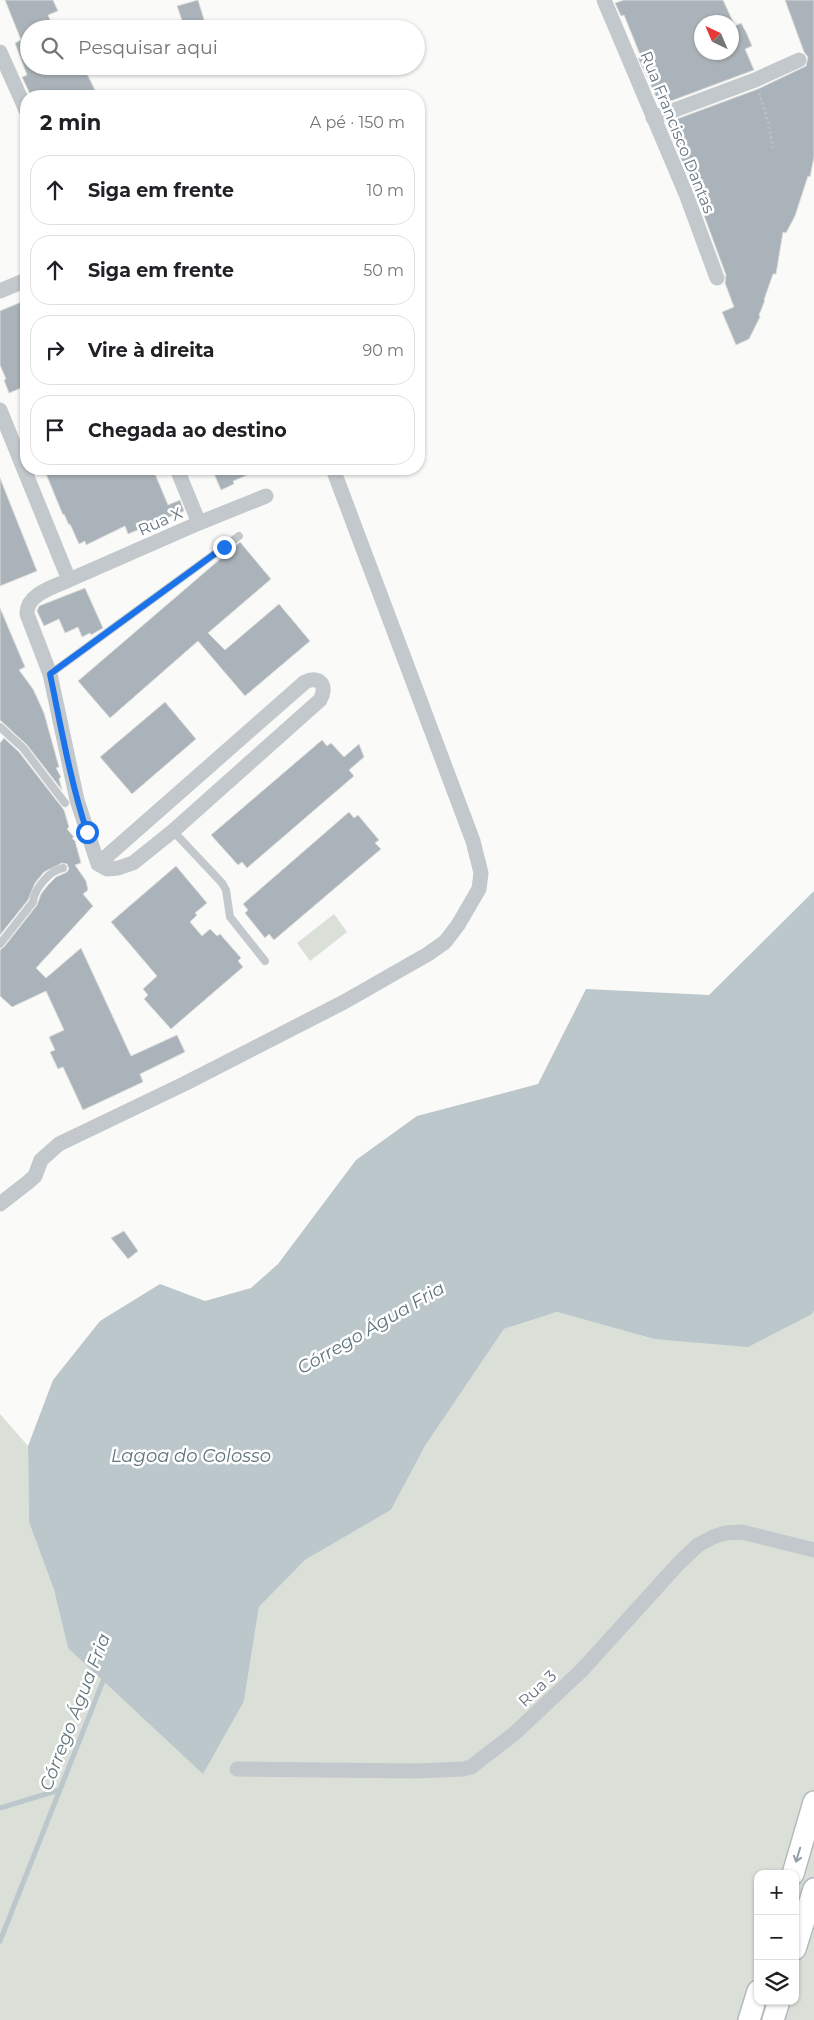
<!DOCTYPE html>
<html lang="pt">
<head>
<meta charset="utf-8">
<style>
	:root { --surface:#fff; --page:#f6f6f6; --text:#202124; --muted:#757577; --line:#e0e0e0 }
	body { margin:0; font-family:Montserrat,sans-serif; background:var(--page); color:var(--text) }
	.controls { position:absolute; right:15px; bottom:15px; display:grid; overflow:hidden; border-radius:10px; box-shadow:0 1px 4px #0004 }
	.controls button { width:45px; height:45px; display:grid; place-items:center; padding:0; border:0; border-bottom:1px solid var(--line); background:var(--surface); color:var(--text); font:25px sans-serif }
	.compass { position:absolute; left:694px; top:15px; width:45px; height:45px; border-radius:50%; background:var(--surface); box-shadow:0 1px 4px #0004; rotate:316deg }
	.stop { position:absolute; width:15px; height:15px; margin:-11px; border:4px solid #1a73e8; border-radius:50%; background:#fff }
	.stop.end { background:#1a73e8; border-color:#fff; box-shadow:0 1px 5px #0008 }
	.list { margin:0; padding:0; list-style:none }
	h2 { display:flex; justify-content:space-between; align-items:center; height:65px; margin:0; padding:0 20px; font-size:21px }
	h2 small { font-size:16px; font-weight:400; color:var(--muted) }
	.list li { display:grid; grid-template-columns:32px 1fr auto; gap:15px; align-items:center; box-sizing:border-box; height:70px; margin:0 10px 10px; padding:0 10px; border:1px solid var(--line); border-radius:20px }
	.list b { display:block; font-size:19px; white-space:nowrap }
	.list em { font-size:16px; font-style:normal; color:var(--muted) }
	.icon { flex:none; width:28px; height:28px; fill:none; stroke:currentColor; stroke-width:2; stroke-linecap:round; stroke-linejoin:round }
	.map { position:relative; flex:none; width:814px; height:2020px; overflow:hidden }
	.search { position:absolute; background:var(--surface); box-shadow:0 1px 4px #0004; left:20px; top:20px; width:405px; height:55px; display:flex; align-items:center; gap:12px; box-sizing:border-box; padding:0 18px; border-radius:28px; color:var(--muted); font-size:19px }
	.panel { position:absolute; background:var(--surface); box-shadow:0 1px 4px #0004; left:20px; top:90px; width:405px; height:385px; border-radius:20px }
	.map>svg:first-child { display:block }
</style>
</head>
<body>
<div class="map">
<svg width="814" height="2020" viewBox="0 0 814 2020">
	<rect width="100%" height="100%" fill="#fafaf8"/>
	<path fill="#dadfd7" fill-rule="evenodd" d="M 334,914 L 347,932 L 310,961 L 297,943 Z
		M 814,1311 L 814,2020 L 0,2020 L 0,1414 L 28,1446 L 29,1522 L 54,1590 L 68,1648 L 244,1701 L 259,1607 L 305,1560 L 391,1510 L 425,1446 L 504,1329 L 557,1312 L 654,1339 L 812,1314 ZM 758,1874 L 795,1874 L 795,2001 L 758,2001 Z"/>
	<path fill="#bbc7cb" d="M 814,891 L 814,1311 L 812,1314 L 748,1347 L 654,1339 L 557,1312 L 504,1329 L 425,1446 L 391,1510 L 305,1560 L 259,1607 L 244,1701 L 203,1774 L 68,1648 L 54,1590 L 29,1522 L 28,1446 L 53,1380 L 100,1321 L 160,1284 L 205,1301 L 251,1288 L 278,1264 L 356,1160 L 417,1116 L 538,1084 L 586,989 L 709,995 Z"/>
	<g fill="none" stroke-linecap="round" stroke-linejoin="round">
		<path stroke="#bbc7cb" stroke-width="5" d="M 0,1808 L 59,1790
			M 0,1941 L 105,1676"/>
	</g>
	<path fill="#aab3b9" stroke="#dcdcda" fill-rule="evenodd" d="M 5,0 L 53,0 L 58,11 L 48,15 L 54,29 L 29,29 L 29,66 L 83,66 L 98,96 L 31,96 L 22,77 L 27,75 L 15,43 L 21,40 Z
		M 198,0 L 207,29 L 185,29 L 177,6 Z
		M 624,0 L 723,0 L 735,26 L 741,23 L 746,32 L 752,46 L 745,49 L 754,70 L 660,105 L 638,58 L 641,57 L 624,15 L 621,16 L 615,3 ZM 702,22 L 732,22 L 732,52 L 702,52 Z
		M 785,0 L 814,0 L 814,157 L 810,177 L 808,176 L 795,216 L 786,233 L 783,232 L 776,274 L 773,274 L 764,300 L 765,300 L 759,315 L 760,317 L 749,339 L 736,345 L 722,312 L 734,307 L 725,283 L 726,275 L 695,191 L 666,123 L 758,89 L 806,66 L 808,57 L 804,52 Z
		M 26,300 L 26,386 L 9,393 L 4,380 L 6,379 L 0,365 L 0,311 Z
		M 44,469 L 153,469 L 168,505 L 180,500 L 184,511 L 128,534 L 125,526 L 86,545 L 85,541 L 79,544 L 70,524 L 69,525 L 64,514 L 63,515 Z
		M 212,469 L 262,469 L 233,481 L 234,484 L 221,490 Z
		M 0,478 L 37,571 L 0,586 Z
		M 240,542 L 271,579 L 208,633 L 225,650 L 279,604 L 310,641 L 245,696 L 198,641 L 110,718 L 78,681 Z
		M 85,588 L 103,628 L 91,635 L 90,633 L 82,637 L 78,627 L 65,633 L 59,619 L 44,626 L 37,611 L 39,606 Z
		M 0,608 L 25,667 L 19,670 L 33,689 L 44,713 L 59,767 L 56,768 L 61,777 L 59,779 L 62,790 L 27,745 L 0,720 Z
		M 165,702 L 196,739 L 132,794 L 100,757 Z
		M 4,738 L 19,752 L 64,810 L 69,827 L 67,829 L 74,837 L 72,838 L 75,841 L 81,863 L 75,865 L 86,881 L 88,890 L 83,894 L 93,906 L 36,968 L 46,978 L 81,948 L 131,1056 L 177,1035 L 185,1052 L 140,1074 L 143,1082 L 83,1110 L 63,1067 L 58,1069 L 50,1052 L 55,1050 L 49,1037 L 64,1030 L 46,991 L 12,1007 L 0,996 L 0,950 L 4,947 L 37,905 L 41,894 L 48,885 L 56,877 L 67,872 L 69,869 L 67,864 L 62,863 L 44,872 L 35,883 L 28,900 L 0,935 L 0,743 Z
		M 322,740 L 327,746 L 331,743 L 344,757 L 359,744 L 364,757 L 349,770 L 354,776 L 247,868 L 242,862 L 238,865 L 211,835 Z
		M 349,812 L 354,818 L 358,815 L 379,840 L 375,843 L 381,849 L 274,940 L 269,934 L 265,938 L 245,913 L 248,910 L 243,904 Z
		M 176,866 L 207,903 L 195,913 L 197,915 L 190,922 L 202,936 L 210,929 L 217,936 L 220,934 L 241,958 L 238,961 L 243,967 L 171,1029 L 144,999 L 148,995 L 143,989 L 157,976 L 111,922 Z
		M 124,1231 L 138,1251 L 128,1259 L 111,1238 Z"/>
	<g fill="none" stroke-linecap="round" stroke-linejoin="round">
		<defs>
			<path id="secondary" d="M 793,1874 L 814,1802
				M 795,1949 L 814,1889
				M 749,2020 L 758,1991
				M 773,2020 L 779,2001"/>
		</defs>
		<use href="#secondary" stroke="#b3babf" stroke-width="24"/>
		<path stroke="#bbbfc2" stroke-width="3" stroke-dasharray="2.5 2.5" stroke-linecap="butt" d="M 759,93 L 768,121 L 773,148"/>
		<path stroke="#c3c8cc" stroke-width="8" d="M 50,674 L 239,536
			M 0,727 L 23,748 L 65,803
			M 173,831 L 222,883 L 226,890 L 230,917 L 265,961
			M 0,944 L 33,902 C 34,889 50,870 63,868"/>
		<path stroke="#c3c8cc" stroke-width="15" d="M 604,0 L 686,194 L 717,278
			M 0,52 L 26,110
			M 653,118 L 755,80 L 799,60
			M 0,291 L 26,280
			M 0,410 L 69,580 C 54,587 26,594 27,614 L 50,674 L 77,800 L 98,864 L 107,869 L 118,868 L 133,863 L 173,831 L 320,700 C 328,686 320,675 305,682 L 98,864
			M 177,469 L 199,523
			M 69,580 L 199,523 L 266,496
			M 0,1204 L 27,1183 L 35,1176 L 41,1160 L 59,1144 L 184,1084 L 344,1002 L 428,954 L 445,942 L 458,925 L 479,889 L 481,873 L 473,841 L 333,469
			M 237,1769 L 416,1771 L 463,1769 L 471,1767 L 515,1733 L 582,1670 L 679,1563 L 698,1545 L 713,1537 L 725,1533 L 742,1532 L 814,1550"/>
		<use href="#secondary" stroke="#fff" stroke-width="21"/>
	</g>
	<defs><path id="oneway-shaft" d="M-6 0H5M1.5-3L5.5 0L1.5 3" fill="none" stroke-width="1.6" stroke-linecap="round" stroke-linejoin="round" transform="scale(1.25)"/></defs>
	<use stroke="#939fa8" href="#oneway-shaft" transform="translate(798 1855) rotate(107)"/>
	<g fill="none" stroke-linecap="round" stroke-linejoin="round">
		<path stroke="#1a73e8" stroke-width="6" d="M 87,832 C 70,780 61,727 50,674 L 224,547"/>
	</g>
	<g text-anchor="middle" stroke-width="5" stroke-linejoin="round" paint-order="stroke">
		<g font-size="16" fill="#657683" stroke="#fff">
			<text transform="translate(678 132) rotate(68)" y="6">Rua Francisco Dantas</text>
			<text transform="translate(160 521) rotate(-24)" y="6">Rua X</text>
			<text transform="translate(537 1688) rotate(-43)" y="6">Rua 3</text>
		</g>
		<g font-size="18" font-style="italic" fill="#60757c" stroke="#fff">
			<text transform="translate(371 1328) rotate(-30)" y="6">Córrego Água Fria</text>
			<text x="191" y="1462">Lagoa do Colosso</text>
			<text transform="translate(75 1712) rotate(-69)" y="6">Córrego Água Fria</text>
		</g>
	</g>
</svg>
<div class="controls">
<button>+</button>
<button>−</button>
<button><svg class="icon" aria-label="layers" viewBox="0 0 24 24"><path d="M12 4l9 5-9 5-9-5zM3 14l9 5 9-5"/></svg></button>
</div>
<svg class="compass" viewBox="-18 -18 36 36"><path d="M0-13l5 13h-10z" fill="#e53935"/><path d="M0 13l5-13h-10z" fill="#757577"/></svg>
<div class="stop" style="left:87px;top:832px"></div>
<div class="stop end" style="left:224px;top:547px"></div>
<div class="search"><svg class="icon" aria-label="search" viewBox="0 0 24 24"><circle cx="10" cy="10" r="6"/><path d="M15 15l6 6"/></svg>Pesquisar aqui</div>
<section class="panel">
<h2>2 min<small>A pé · 150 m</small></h2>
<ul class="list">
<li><svg class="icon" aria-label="ahead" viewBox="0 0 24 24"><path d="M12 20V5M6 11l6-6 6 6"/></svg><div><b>Siga em frente</b></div><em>10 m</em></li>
<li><svg class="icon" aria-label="ahead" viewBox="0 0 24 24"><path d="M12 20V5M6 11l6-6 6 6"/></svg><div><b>Siga em frente</b></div><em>50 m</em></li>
<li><svg class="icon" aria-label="right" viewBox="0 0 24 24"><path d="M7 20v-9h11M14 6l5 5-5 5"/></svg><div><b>Vire à direita</b></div><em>90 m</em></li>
<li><svg class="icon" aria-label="arrive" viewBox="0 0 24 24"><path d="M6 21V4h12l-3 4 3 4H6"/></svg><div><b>Chegada ao destino</b></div></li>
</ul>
</section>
</div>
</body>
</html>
